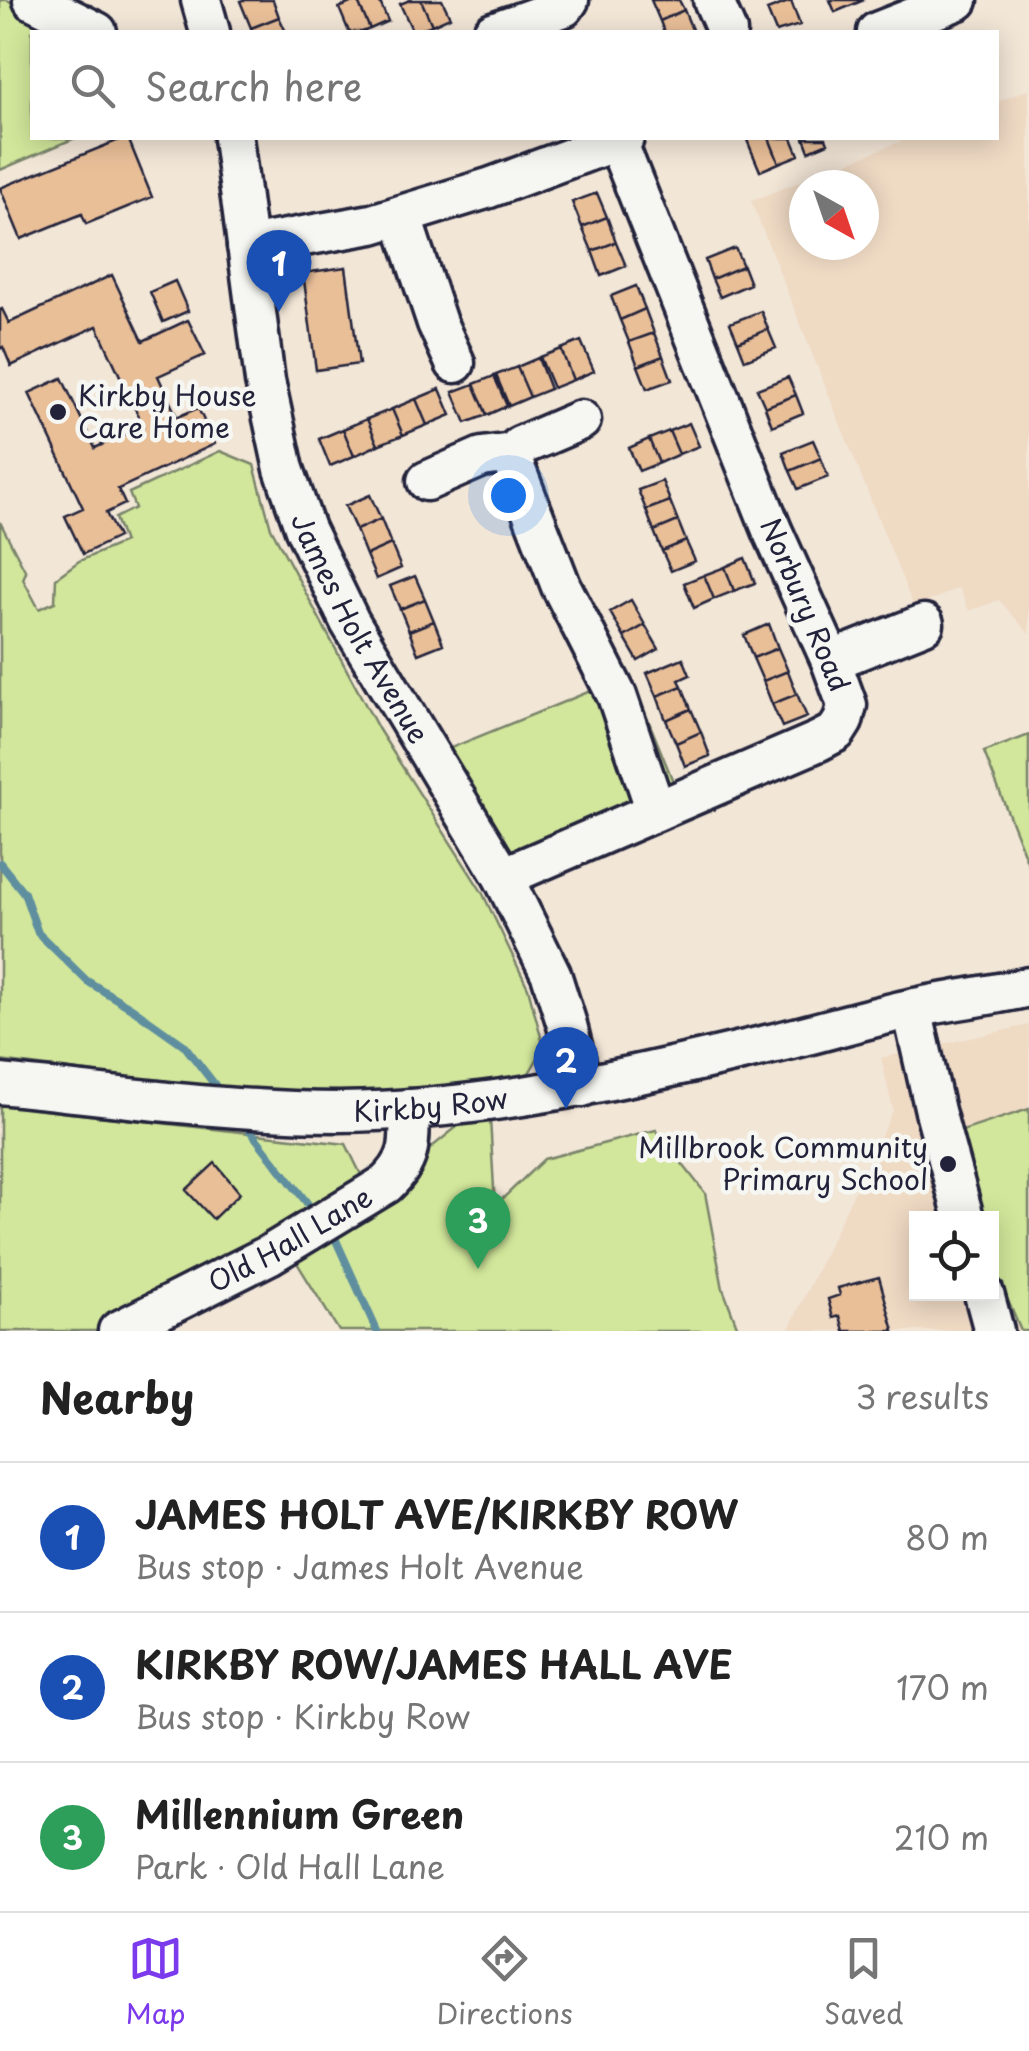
<!DOCTYPE html>
<html lang="en">
<head>
<meta charset="utf-8">
<style>
	:root { --surface:#fff; --page:#f6f6f6; --text:#222; --muted:#767676; --line:#e0e0e0; --accent:#7c3aed }
	body { margin:0; font-family:"Playpen Sans",sans-serif; background:var(--page); color:var(--text) }
	.controls { position:absolute; right:30px; bottom:30px; display:grid; overflow:hidden; border-radius:0px; box-shadow:0 5px 25px #0003 }
	.controls button { width:90px; height:90px; display:grid; place-items:center; padding:0; border:0; border-bottom:2px solid var(--line); background:var(--surface); color:var(--text); font:50px sans-serif }
	.compass { position:absolute; left:789px; top:170px; width:90px; height:90px; border-radius:50%; background:var(--surface); box-shadow:0 5px 25px #0003; rotate:140deg }
	.you { position:absolute; left:508px; top:495px; width:35px; height:35px; margin:-25px; border:8px solid #fff; border-radius:50%; background:#1a73e8; box-shadow:0 0 0 15px #1a73e833 }
	.badge { display:grid; place-items:center; width:65px; height:65px; border-radius:50%; background:var(--accent); color:#fff; font-size:32px; font-weight:700 }
	.pin { position:absolute; translate:-50% -82px; filter:drop-shadow(0 2px 5px #0008) }
	.pin::after { content:''; position:absolute; top:52px; width:35px; height:30px; background:inherit; clip-path:polygon(0 0,100% 0,50% 100%) }
	.list { margin:0; padding:0; list-style:none }
	h2 { display:flex; justify-content:space-between; align-items:center; height:130px; margin:0; padding:0 40px; font-size:42px }
	h2 small { font-size:32px; font-weight:400; color:var(--muted) }
	.list li { display:grid; grid-template-columns:65px 1fr auto; gap:30px; align-items:center; box-sizing:border-box; height:150px; padding:0 40px; border-top:2px solid var(--line) }
	.list b { display:block; font-size:38px; white-space:nowrap }
	.list p { margin:0; font-size:32px; white-space:nowrap; color:var(--muted) }
	.list em { font-size:32px; font-style:normal; color:var(--muted) }
	.icon { flex:none; width:55px; height:55px; fill:none; stroke:currentColor; stroke-width:2; stroke-linecap:round; stroke-linejoin:round }
	.map { position:relative; flex:none; width:1029px; height:1331px; overflow:hidden }
	.search { position:absolute; background:var(--surface); box-shadow:0 5px 25px #0003; left:30px; right:30px; top:30px; height:110px; display:flex; align-items:center; gap:25px; box-sizing:border-box; padding:0 35px; border-radius:0px; color:var(--muted); font-size:38px }
	.sheet { height:580px; background:var(--surface) }
	nav { display:flex; justify-content:space-around; align-items:center; box-sizing:border-box; height:140px; border-top:2px solid var(--line); background:var(--surface); font-size:28px; color:var(--muted) }
	nav a { display:grid; justify-items:center; gap:5px }
	nav .on { color:var(--accent) }
	.map>svg:first-child { display:block }
</style>
</head>
<body>
<div class="map">
<svg width="1029" height="1331" viewBox="0 0 1029 1331">
	<rect width="100%" height="100%" fill="#f2e6d7"/>
	<filter id="ink" filterUnits="userSpaceOnUse"><feTurbulence type="fractalNoise" baseFrequency=".01" numOctaves="2"/><feDisplacementMap in="SourceGraphic" scale="20" xChannelSelector="R" yChannelSelector="G"/><feConvolveMatrix kernelMatrix="1 2 1 2 8 2 1 2 1" color-interpolation-filters="sRGB"/></filter>
	<g filter="url(#ink)">
		<path fill="#efdac4" fill-rule="evenodd" d="M 1029,89 L 1029,634 L 999,600 L 969,611 L 959,588 L 914,608 L 751,201 L 909,138 L 996,138 L 997,102 ZM 804,185 L 864,185 L 864,245 L 804,245 Z
			M 1029,1025 L 1029,1331 L 788,1331 L 893,1110 L 881,1058 ZM 916,1218 L 992,1218 L 992,1294 L 916,1294 Z"/>
		<path fill="#d2e79b" stroke="#7a846b" stroke-width="2.5" d="M 0,0 L 7,0 L 64,32 L 32,32 L 32,138 L 75,138 L 0,170 Z
			M 220,451 L 254,465 L 271,528 L 379,730 L 482,892 L 528,988 L 544,1048 L 529,1073 L 483,1088 L 252,1093 L 0,1061 L 0,522 L 26,572 L 23,579 L 39,609 L 55,602 L 56,578 L 79,561 L 124,542 L 115,518 L 135,508 L 129,493 Z
			M 630,675 L 681,801 L 503,877 L 431,756 Z
			M 1029,735 L 1029,866 L 984,752 Z
			M 489,1101 L 495,1206 L 544,1159 L 656,1130 L 705,1193 L 723,1289 L 739,1331 L 339,1331 L 286,1245 L 386,1184 Z
			M 0,1105 L 346,1144 L 366,1185 L 105,1331 L 0,1331 Z
			M 1029,1109 L 1029,1331 L 1021,1331 L 997,1275 L 992,1252 L 992,1218 L 982,1218 L 959,1132 Z"/>
		<g fill="none" stroke-linecap="round" stroke-linejoin="round">
			<path stroke="#5e8f9f" stroke-width="8" d="M 0,863 L 24,893 L 38,933 L 87,981 L 133,1009 L 184,1045 L 215,1085
				M 248,1128 L 315,1213
				M 330,1231 L 335,1238 L 377,1331"/>
		</g>
		<path fill="#e9bf98" stroke="#22223b" stroke-width="2.5" d="M 243,0 L 273,0 L 279,17 L 251,28 L 240,1 Z
			M 357,0 L 370,29 L 362,32 L 349,32 L 339,8 Z
			M 357,0 L 379,0 L 388,21 L 370,29 Z
			M 410,0 L 421,0 L 432,25 L 413,32 L 400,4 Z
			M 421,0 L 442,0 L 450,17 L 432,25 Z
			M 651,0 L 679,0 L 684,10 L 660,21 Z
			M 830,0 L 864,0 L 835,12 Z
			M 791,1 L 800,25 L 776,32 L 767,10 Z
			M 684,10 L 693,32 L 664,32 L 660,21 Z
			M 279,17 L 286,32 L 252,32 L 251,28 Z
			M 124,138 L 128,138 L 152,197 L 86,224 L 82,214 L 21,239 L 0,188 Z
			M 754,138 L 769,138 L 779,163 L 760,171 L 747,140 Z
			M 769,138 L 792,138 L 799,155 L 779,163 Z
			M 804,138 L 826,138 L 828,143 L 809,151 Z
			M 597,193 L 607,217 L 582,227 L 572,202 Z
			M 607,217 L 616,242 L 592,251 L 582,227 Z
			M 616,242 L 626,266 L 601,276 L 592,251 Z
			M 735,248 L 743,266 L 712,279 L 705,260 Z
			M 743,266 L 750,284 L 720,297 L 712,279 Z
			M 346,267 L 359,364 L 316,370 L 303,273 Z
			M 112,275 L 143,341 L 188,320 L 205,355 L 158,376 L 177,417 L 198,408 L 215,444 L 118,489 L 125,504 L 106,513 L 118,537 L 83,554 L 65,516 L 83,508 L 29,393 L 62,378 L 95,448 L 143,426 L 97,326 L 11,366 L 3,347 L 0,349 L 0,310 L 2,309 L 9,323 Z
			M 175,281 L 188,311 L 163,322 L 150,292 Z
			M 636,286 L 645,309 L 620,320 L 611,296 Z
			M 645,309 L 654,333 L 629,342 L 620,320 Z
			M 761,311 L 768,329 L 738,342 L 730,323 Z
			M 768,329 L 776,348 L 745,360 L 738,342 Z
			M 654,333 L 663,356 L 638,366 L 629,342 Z
			M 581,341 L 594,371 L 573,380 L 561,349 Z
			M 561,349 L 573,380 L 553,388 L 540,357 Z
			M 663,356 L 672,380 L 647,389 L 638,366 Z
			M 538,358 L 550,389 L 530,397 L 517,367 Z
			M 517,367 L 530,397 L 509,406 L 496,375 Z
			M 494,376 L 507,406 L 487,415 L 474,384 Z
			M 788,377 L 796,395 L 765,407 L 757,389 Z
			M 474,384 L 487,415 L 466,423 L 453,392 Z
			M 440,389 L 451,415 L 427,425 L 416,399 Z
			M 796,395 L 803,413 L 772,426 L 765,407 Z
			M 416,399 L 427,425 L 403,435 L 392,409 Z
			M 392,409 L 403,435 L 378,445 L 367,419 Z
			M 367,419 L 378,445 L 354,456 L 343,429 Z
			M 689,423 L 699,446 L 679,454 L 669,431 Z
			M 343,429 L 354,456 L 330,466 L 319,439 Z
			M 669,431 L 679,454 L 659,463 L 649,439 Z
			M 649,439 L 659,463 L 639,471 L 629,448 Z
			M 813,440 L 821,458 L 790,471 L 783,452 Z
			M 821,458 L 828,477 L 798,489 L 790,471 Z
			M 662,481 L 670,501 L 646,510 L 638,490 Z
			M 370,495 L 381,519 L 356,530 L 345,506 Z
			M 670,501 L 678,521 L 654,531 L 646,510 Z
			M 381,519 L 391,544 L 366,555 L 356,530 Z
			M 678,521 L 686,541 L 662,551 L 654,531 Z
			M 686,541 L 695,561 L 671,571 L 662,551 Z
			M 391,544 L 401,568 L 376,579 L 366,555 Z
			M 745,558 L 755,583 L 734,591 L 725,567 Z
			M 725,567 L 734,591 L 714,599 L 704,575 Z
			M 704,575 L 714,599 L 694,608 L 684,583 Z
			M 415,576 L 425,599 L 400,609 L 390,586 Z
			M 425,599 L 434,621 L 409,631 L 400,609 Z
			M 631,600 L 645,625 L 624,637 L 610,612 Z
			M 434,621 L 443,644 L 418,654 L 409,631 Z
			M 769,624 L 778,648 L 753,658 L 744,635 Z
			M 645,625 L 659,649 L 638,661 L 624,637 Z
			M 778,648 L 788,671 L 763,681 L 753,658 Z
			M 683,658 L 690,675 L 679,680 L 682,686 L 657,696 L 647,673 Z
			M 788,671 L 797,694 L 772,704 L 763,681 Z
			M 682,686 L 691,709 L 666,720 L 657,696 Z
			M 797,694 L 807,717 L 782,727 L 772,704 Z
			M 691,709 L 701,732 L 676,743 L 666,720 Z
			M 701,732 L 710,756 L 685,766 L 676,743 Z
			M 215,1163 L 240,1193 L 213,1219 L 186,1190 Z
			M 879,1277 L 894,1331 L 844,1331 L 840,1316 L 833,1318 L 828,1299 L 840,1295 L 838,1288 Z"/>
		<g fill="none" stroke-linecap="round" stroke-linejoin="round">
			<defs>
				<g id="minor">
					<path d="M 33,0 L 97,32"/>
					<path d="M 201,0 L 210,32"/>
					<path d="M 713,0 L 727,32"/>
					<path d="M 493,32 L 564,7 L 569,0"/>
					<path d="M 877,32 L 958,0"/>
					<path id="s1" d="M 233,138 L 265,381 L 284,469 L 305,529 L 350,622 L 503,877 L 551,974 L 567,1025 L 582,1087"/>
					<path d="M 401,215 L 437,323 L 455,363"/>
					<path d="M 247,246 L 372,224 L 489,188 L 624,138"/>
					<path d="M 581,420 L 520,446 L 513,453 L 514,465 L 561,586 L 617,696 L 656,811"/>
					<path d="M 427,481 L 482,457 L 513,453"/>
					<path d="M 831,661 L 924,624"/>
					<path d="M 503,877 L 819,741 L 836,732 L 843,721 L 847,705 L 831,661 L 772,530 L 617,141"/>
					<path d="M 912,1009 L 935,1111 L 964,1218"/>
					<path id="s2" d="M 0,1084 C 110,1095 228,1112 339,1112 C 486,1111 629,1078 771,1044 C 818,1033 863,1019 910,1009 C 950,1000 990,996 1029,987"/>
					<path d="M 984,1294 L 994,1331"/>
					<path id="s3" d="M 118,1331 L 269,1255 L 386,1184 C 412,1160 410,1142 409,1109"/>
				</g>
			</defs>
			<use href="#minor" stroke="#22223b" stroke-width="45"/>
			<use href="#minor" stroke="#f6f6f2" stroke-width="38"/>
		</g>
	</g>
	<g fill="#22223b" stroke="#f6f6f2" stroke-width="4">
		<circle cx="58" cy="412" r="10"/>
		<circle cx="948" cy="1164" r="10"/>
	</g>
	<g text-anchor="middle" stroke-width="9" stroke-linejoin="round" paint-order="stroke">
		<g font-size="28" fill="#22223b" stroke="#f6f6f2" text-anchor="start">
			<text x="78" y="406">Kirkby House<tspan x="78" dy="32">Care Home</tspan></text>
			<text x="928" y="1158" text-anchor="end">Millbrook Community<tspan x="928" dy="32">Primary School</tspan></text>
		</g>
		<g font-size="28" fill="#22223b" stroke="#f6f6f2">
			<text transform="translate(805 605) rotate(67)" y="10">Norbury Road</text>
			<text dy="10" stroke="none"><textPath href="#s1" startOffset="512">James Holt Avenue</textPath></text>
			<text dy="10" stroke="none"><textPath href="#s2" startOffset="432">Kirkby Row</textPath></text>
			<text dy="10" stroke="none"><textPath href="#s3" startOffset="195">Old Hall Lane</textPath></text>
		</g>
	</g>
</svg>
<div class="controls">
<button><svg class="icon" aria-label="locate" viewBox="0 0 24 24"><circle cx="12" cy="12" r="6"/><path d="M12 2v4M12 18v4M2 12h4M18 12h4"/></svg></button>
</div>
<svg class="compass" viewBox="-18 -18 36 36"><path d="M0-13l5 13h-10z" fill="#e53935"/><path d="M0 13l5-13h-10z" fill="#767676"/></svg>
<div class="you"></div>
<div class="pin badge" style="left:279px;top:312px;background:#1a4fb4">1</div>
<div class="pin badge" style="left:566px;top:1109px;background:#1a4fb4">2</div>
<div class="pin badge" style="left:478px;top:1269px;background:#2e9e5b">3</div>
<div class="search"><svg class="icon" aria-label="search" viewBox="0 0 24 24"><circle cx="10" cy="10" r="6"/><path d="M15 15l6 6"/></svg>Search here</div>
</div>
<section class="sheet">
<h2>Nearby<small>3 results</small></h2>
<ul class="list">
<li><span class="badge" style="background:#1a4fb4">1</span><div><b>JAMES HOLT AVE/KIRKBY ROW</b><p>Bus stop · James Holt Avenue</p></div><em>80 m</em></li>
<li><span class="badge" style="background:#1a4fb4">2</span><div><b>KIRKBY ROW/JAMES HALL AVE</b><p>Bus stop · Kirkby Row</p></div><em>170 m</em></li>
<li><span class="badge" style="background:#2e9e5b">3</span><div><b>Millennium Green</b><p>Park · Old Hall Lane</p></div><em>210 m</em></li>
</ul>
</section>
<nav>
<a class="on"><svg class="icon" aria-label="map" viewBox="0 0 24 24"><path d="M3 6l6-2 6 2 6-2v14l-6 2-6-2-6 2zM9 4v14M15 6v14"/></svg>Map</a>
<a><svg class="icon" aria-label="directions" viewBox="0 0 24 24"><path d="M12 3l9 9-9 9-9-9zM9 14v-3h6M13 9l2 2-2 2"/></svg>Directions</a>
<a><svg class="icon" aria-label="saved" viewBox="0 0 24 24"><path d="M7 4h10v16l-5-4-5 4z"/></svg>Saved</a>
</nav>
</body>
</html>
